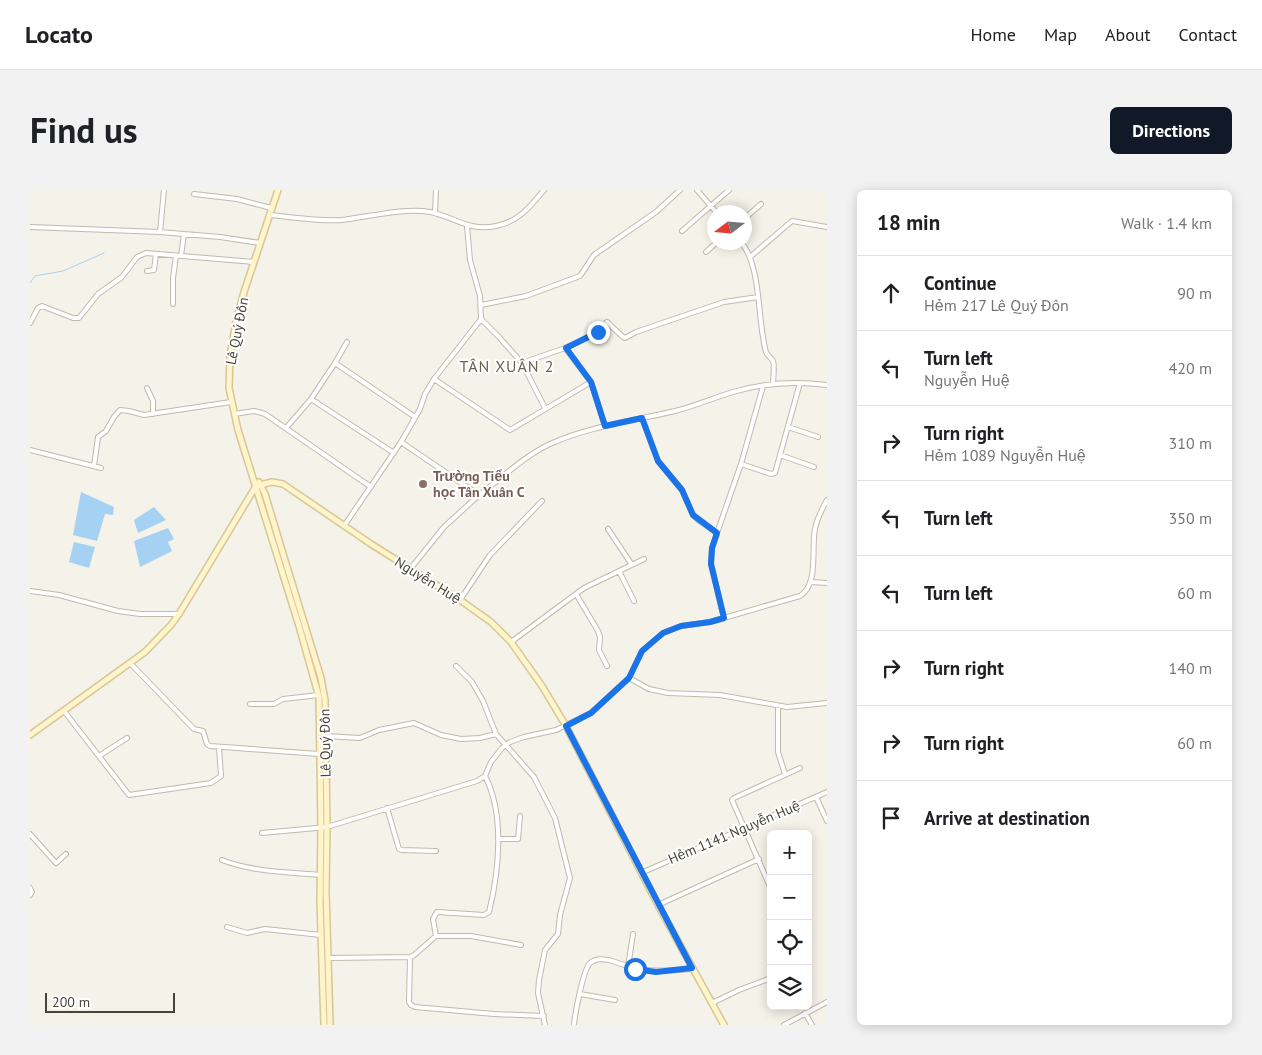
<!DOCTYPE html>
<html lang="en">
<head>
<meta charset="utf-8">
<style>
	:root { --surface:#fff; --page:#f2f2f2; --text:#202124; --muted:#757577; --line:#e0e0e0; --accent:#111827 }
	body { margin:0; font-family:"PT Sans",sans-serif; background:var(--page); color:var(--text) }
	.controls { position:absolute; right:15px; bottom:15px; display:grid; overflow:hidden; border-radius:8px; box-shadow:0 2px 12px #0003 }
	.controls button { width:45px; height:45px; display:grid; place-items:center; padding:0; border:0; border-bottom:1px solid var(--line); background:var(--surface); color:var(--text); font:25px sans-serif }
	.compass { position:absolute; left:677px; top:15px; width:45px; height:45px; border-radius:50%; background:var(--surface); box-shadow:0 2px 12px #0003; rotate:254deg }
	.scale { position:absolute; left:15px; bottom:12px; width:130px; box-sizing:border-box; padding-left:5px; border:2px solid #494337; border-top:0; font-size:14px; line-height:18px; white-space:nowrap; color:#494337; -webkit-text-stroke:4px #fff; paint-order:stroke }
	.stop { position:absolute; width:15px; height:15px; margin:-11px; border:4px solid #1a73e8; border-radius:50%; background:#fff }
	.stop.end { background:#1a73e8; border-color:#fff; box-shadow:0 1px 5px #0008 }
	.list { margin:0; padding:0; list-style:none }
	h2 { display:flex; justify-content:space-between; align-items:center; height:65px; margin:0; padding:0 20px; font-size:21px }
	h2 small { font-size:16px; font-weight:400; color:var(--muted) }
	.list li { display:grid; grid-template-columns:32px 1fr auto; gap:15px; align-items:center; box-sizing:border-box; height:75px; padding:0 20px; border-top:1px solid var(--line) }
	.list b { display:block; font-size:19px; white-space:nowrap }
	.list p { margin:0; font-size:16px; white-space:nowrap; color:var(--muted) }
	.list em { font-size:16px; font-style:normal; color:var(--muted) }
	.icon { flex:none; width:28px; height:28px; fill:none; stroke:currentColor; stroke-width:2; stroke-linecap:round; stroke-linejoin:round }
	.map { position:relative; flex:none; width:797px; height:835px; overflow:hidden; border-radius:8px }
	header { display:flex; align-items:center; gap:30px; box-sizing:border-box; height:70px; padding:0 25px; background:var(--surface); border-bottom:1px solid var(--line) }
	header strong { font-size:24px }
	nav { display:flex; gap:28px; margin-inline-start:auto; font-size:18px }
	.intro { display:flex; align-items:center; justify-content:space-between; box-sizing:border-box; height:120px; padding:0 30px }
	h1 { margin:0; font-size:35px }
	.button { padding:12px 22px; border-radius:8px; background:var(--accent); color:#fff; font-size:18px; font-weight:700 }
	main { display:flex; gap:30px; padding:0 30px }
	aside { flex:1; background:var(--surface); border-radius:8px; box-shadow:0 2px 12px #0003 }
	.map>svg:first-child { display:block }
</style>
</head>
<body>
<header>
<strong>Locato</strong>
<nav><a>Home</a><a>Map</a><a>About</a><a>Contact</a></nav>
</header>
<div class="intro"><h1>Find us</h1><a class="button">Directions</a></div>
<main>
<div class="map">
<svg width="797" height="835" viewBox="0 0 797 835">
	<rect width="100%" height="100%" fill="#f5f2e9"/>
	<path fill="#a5d1f3" d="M 51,302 L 84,317 L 83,325 L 75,324 L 67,351 L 43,345 Z
		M 124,317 L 136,330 L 108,343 L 104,330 Z
		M 138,338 L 144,349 L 138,352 L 142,361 L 110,377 L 104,351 Z
		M 44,352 L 65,357 L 59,378 L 39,372 Z"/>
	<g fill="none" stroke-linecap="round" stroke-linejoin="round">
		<path stroke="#a5d1f3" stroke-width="1" d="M 0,93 L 5,86 L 33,81 L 74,63"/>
		<defs>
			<path id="street" d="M 667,0 L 686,22
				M 164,4 L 207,9 L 241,18
				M 405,23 L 406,0
				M 239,25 C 263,27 288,32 312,30 C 338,27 375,17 400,22 C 425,27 439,42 466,36 C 488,32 500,17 514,0
				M 714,29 L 731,14
				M 0,37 L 130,42 L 190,47 L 230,53
				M 652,41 L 699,0
				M 130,42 L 134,0
				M 711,52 C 732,77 727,131 736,162 C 737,166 741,167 743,171 C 745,177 743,188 743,194
				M 676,62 L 687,52
				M 151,66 L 154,44
				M 720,67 L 762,31 L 797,37
				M 117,81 L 124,80 L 126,64
				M 143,114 L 143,88 L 146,66
				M 451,115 L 496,106 L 550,86 L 564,65 L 626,22 L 650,0
				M 451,129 L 469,147 L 492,173 L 515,218
				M 0,133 L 8,118 L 12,116 L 43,128 L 49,128 L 68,104 L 92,87 L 107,67 L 116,63 L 224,72
				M 535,158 L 561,192 L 575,236
				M 305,173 L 317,152
				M 492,173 L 535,158 L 559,147 L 568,142 L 577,132 L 593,147 L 595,148 L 606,142 L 694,112 L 728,107
				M 404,189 L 480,240 L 561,192
				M 117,198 L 123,211 L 123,224
				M 204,224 L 224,221 L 235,224 L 341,297
				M 612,228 L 628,271 L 652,300 L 663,325 L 668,330 L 687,343 L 682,358 L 681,374 L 694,428
				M 758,237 L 788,247
				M 256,238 L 281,209
				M 371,252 L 449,305 L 414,337 L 381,378
				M 0,260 L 71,278
				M 364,263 L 281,209 L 305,173 L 385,227
				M 750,265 L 784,277
				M 711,274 L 741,284 L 745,283 L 770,193
				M 64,276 L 68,247 L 76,241 L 84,227 L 90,220 L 99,221 L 114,225 L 201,212
				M 449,305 C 472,288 494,266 520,254 C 560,236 603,231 645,221 C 665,216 683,208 703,202 C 733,193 765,191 797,195
				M 314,336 L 371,252 L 390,219 L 395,204 L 404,189 L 451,129 L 450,106 L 440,70 L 437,36
				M 578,339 L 602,375
				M 687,343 L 711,274 L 733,196
				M 589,381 L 604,411
				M 781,392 L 797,393
				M 0,401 L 29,405 L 88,421 L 110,424 L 149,424
				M 546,404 L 568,441 L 570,447 L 569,460 L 577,476
				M 430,410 L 460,365 L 512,311
				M 481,452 L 554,398 L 614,369
				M 100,473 L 164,539 L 173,541 L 177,554 L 180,556 L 289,564
				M 426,476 L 442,492 L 453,511 L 466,544 L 504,587 L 525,628 L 540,688 L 530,725 L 528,744 L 515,760 L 509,790 L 508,803 L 515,835
				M 599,488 L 619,499 L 638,503 L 690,505 L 757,517 L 797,513
				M 220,514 L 244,514 L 253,509 L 289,505
				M 748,516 L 748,562 L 755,584
				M 34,521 L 99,605 L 181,593 L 191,586 L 189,557
				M 295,546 L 330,548 L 349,540 L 384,533 L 411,545 L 431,549 L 450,548 L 466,544
				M 69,566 L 97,548
				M 786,607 L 797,631
				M 357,618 L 369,659 L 372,660 L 406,661
				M 232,643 L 297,637 L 447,591 L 455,586 L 461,572 L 472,558 L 480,552 L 494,547 L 526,540 L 561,523 L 599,488 L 612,461 L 633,443 L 651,436 L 680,432 L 770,406 C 789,394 781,359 785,339 C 787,328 792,319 797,310
				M 0,644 L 26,673 L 36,664
				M 468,649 L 488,649 L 490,626
				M 192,670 C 223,682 257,682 291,685
				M 611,683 L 797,602
				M 0,698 L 2,702 L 0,705
				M 741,699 L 702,610 L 704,608 L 770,578
				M 628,715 L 729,669
				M 197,737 L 217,743 L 235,739 L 291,745
				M 406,746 L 403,729 L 407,722 L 454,725 L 459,722 C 469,682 475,624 455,586
				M 380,767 L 379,812 L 381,815 L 385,817 L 464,824 L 514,826
				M 299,768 L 380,767 L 383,766 L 406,746 L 441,746 L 491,755
				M 598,777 L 603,744
				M 550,804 L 585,810
				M 682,813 L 709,800 L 741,788
				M 775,823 L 782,835
				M 544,835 C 545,824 553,780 560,773 C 566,768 573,769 579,770 C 613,782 626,782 662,779
				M 754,835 L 797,812"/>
			<path id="secondary" d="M 248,0 L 214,102 L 206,132 L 200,166 L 199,198 L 208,240 L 269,436 L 289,507 L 291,637 L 290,712 L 294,835
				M 229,292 L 235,304 L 254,367 L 291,488 L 295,510 L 297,637 L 296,701 L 300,835
				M 0,545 L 115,462 L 141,435 L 149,424 L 226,296 L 242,292 L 253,294 L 341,354 L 430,410 L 461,432 L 481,452 L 512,496 L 536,536 L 628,715 L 694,835"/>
		</defs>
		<use href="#street" stroke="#c1baab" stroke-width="6"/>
		<use href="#secondary" stroke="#d6c798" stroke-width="8"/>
		<use href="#street" stroke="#fff" stroke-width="4"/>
		<use href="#secondary" stroke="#fff4ca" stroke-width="5"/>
	</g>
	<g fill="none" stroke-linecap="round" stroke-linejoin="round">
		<path stroke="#1a73e8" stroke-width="6" d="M 568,142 L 536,158 L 561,192 L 575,236 L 612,228 L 628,271 L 652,300 L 663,325 L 687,343 L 682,358 L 681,374 L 694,428 L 680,432 L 651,436 L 633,443 L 612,461 L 599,488 L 561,523 L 536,536 L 662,778 L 626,782 L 605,779"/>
	</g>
	<circle fill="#8d6e63" stroke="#fff" stroke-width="2" cx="393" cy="294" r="5"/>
	<g text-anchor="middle" stroke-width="4" stroke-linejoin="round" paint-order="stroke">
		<g font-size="14" fill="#494337" stroke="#fff">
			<text transform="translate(207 141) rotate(-79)" y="5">Lê Quý Đôn</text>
			<text transform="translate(398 390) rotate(32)" y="5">Nguyễn Huệ</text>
			<text transform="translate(295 553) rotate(-91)" y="5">Lê Quý Đôn</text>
			<text transform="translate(704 642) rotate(-23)" y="5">Hẻm 1141 Nguyễn Huệ</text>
		</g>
		<g font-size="14" font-weight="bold" fill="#785e54" stroke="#fff" text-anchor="start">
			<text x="403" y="291">Trường Tiểu<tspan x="403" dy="16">học Tân Xuân C</tspan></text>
		</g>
		<g font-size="16" letter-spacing="1" fill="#6d614e" stroke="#fff">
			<text x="477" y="182">TÂN XUÂN 2</text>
		</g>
	</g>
</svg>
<div class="controls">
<button>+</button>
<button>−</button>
<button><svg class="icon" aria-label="locate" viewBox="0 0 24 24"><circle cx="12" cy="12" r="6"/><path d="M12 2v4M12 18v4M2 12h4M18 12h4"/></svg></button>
<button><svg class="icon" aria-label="layers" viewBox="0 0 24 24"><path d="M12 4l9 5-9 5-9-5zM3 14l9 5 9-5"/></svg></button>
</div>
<svg class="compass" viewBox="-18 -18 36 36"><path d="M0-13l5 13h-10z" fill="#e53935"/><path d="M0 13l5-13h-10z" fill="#757577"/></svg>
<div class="scale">200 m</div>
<div class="stop" style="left:605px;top:779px"></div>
<div class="stop end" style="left:568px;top:142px"></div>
</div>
<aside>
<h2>18 min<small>Walk · 1.4 km</small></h2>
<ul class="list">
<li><svg class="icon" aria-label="ahead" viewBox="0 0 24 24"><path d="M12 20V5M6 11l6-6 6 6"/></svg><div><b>Continue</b><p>Hẻm 217 Lê Quý Đôn</p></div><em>90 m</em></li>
<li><svg class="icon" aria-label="left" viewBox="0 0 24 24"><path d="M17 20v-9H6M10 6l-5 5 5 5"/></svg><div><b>Turn left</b><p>Nguyễn Huệ</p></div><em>420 m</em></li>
<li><svg class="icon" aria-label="right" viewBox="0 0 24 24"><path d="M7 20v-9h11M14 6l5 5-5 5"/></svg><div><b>Turn right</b><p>Hẻm 1089 Nguyễn Huệ</p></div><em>310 m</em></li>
<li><svg class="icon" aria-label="left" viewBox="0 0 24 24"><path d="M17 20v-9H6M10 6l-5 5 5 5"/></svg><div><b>Turn left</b></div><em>350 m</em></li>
<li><svg class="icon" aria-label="left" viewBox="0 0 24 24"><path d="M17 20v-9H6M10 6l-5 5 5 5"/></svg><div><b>Turn left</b></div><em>60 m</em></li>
<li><svg class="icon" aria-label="right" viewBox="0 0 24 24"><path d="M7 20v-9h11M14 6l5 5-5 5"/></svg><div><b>Turn right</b></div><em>140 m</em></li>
<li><svg class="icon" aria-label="right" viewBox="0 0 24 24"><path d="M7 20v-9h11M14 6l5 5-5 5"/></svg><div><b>Turn right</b></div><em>60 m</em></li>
<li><svg class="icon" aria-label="arrive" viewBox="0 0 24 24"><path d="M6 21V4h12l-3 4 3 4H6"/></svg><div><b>Arrive at destination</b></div></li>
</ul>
</aside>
</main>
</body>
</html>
